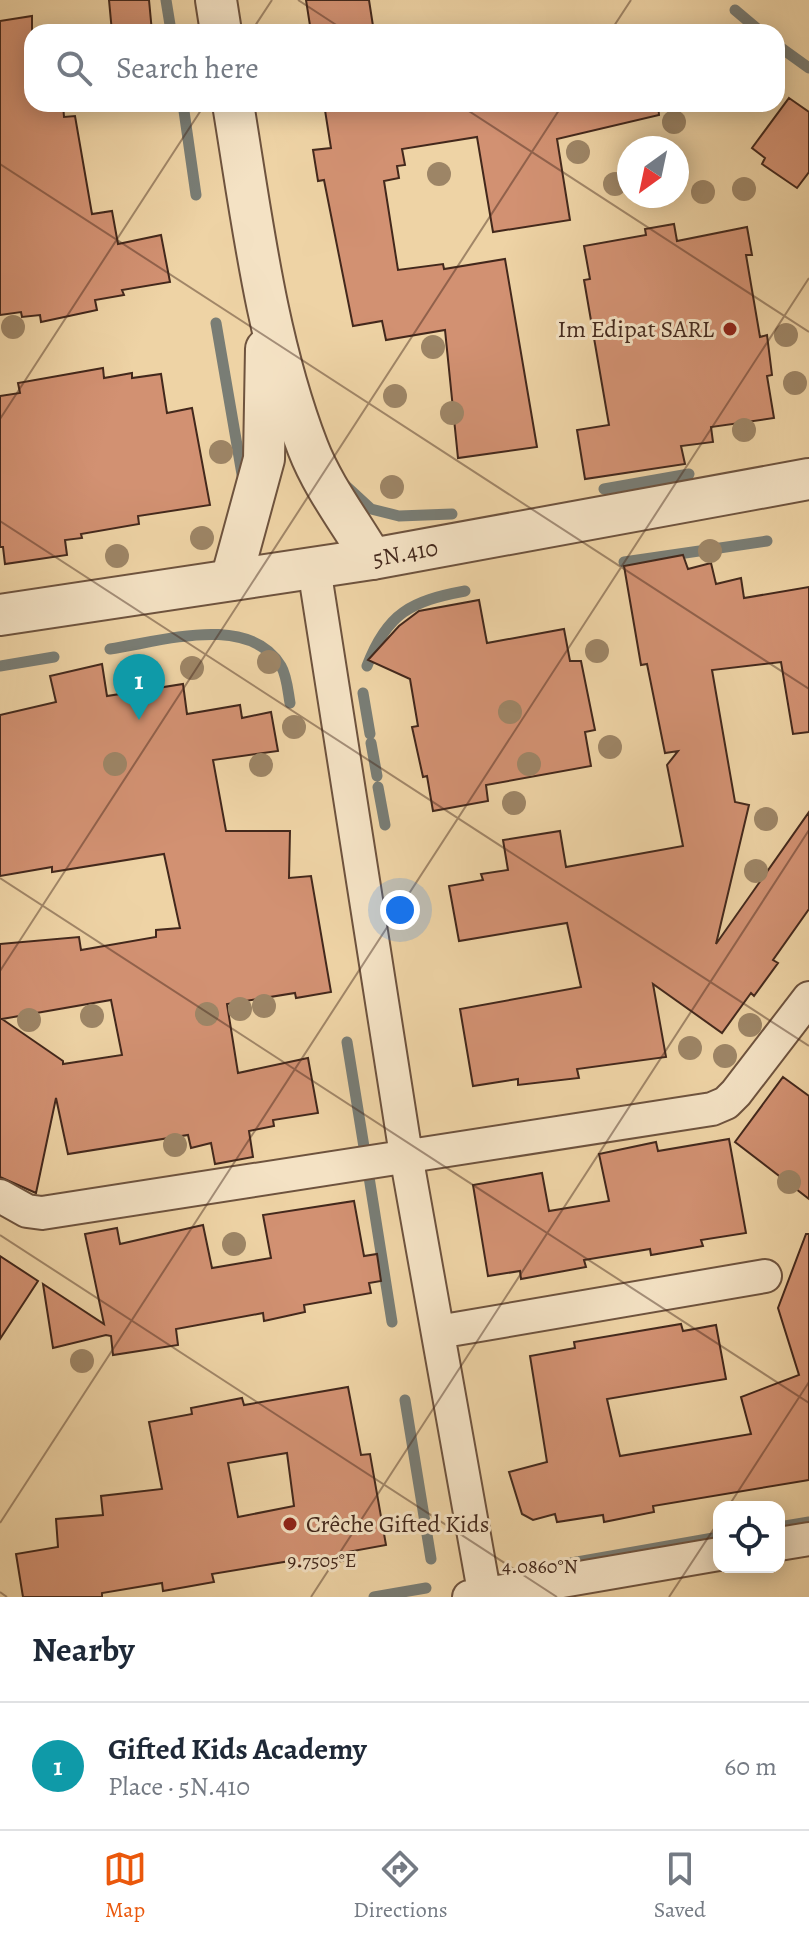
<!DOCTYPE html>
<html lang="en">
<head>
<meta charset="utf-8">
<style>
	:root { --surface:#fff; --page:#f6f6f7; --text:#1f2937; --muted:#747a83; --line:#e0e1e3; --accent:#ea580c }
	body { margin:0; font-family:Alegreya,serif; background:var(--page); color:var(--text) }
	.controls { position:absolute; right:24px; bottom:24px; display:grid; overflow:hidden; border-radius:16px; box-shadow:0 4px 20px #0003 }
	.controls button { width:72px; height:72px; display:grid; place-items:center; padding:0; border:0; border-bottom:2px solid var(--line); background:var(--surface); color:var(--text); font:40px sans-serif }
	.compass { position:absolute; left:617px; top:136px; width:72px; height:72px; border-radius:50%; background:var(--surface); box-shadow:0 4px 20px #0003; rotate:213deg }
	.you { position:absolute; left:400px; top:910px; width:28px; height:28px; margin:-20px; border:6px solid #fff; border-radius:50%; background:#1a73e8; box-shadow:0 0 0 12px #1a73e833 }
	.badge { display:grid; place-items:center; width:52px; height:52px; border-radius:50%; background:var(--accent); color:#fff; font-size:26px; font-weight:700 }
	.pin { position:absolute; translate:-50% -66px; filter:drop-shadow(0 2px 4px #0008) }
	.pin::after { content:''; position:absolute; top:42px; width:28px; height:24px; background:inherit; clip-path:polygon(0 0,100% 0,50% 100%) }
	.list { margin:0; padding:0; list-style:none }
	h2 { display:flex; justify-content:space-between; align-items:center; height:104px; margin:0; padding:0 32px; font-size:34px }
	h2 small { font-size:26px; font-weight:400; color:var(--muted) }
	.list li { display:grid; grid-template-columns:52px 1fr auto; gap:24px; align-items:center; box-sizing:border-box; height:128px; padding:0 32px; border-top:2px solid var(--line) }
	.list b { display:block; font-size:30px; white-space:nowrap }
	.list p { margin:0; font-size:26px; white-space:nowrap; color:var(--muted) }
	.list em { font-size:26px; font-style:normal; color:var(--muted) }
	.icon { flex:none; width:44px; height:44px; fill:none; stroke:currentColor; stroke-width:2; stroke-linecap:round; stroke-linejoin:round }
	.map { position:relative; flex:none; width:809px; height:1597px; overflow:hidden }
	.search { position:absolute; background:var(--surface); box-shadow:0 4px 20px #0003; left:24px; right:24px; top:24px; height:88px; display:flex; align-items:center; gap:20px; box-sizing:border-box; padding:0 28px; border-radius:24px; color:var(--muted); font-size:30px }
	.sheet { height:232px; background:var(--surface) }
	nav { display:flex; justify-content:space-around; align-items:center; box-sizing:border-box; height:112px; border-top:2px solid var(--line); background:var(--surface); font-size:22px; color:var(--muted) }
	nav a { display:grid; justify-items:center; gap:4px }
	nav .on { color:var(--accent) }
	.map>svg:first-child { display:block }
</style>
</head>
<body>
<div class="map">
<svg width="809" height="1597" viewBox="0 0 809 1597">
	<rect width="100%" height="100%" fill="#eed3a5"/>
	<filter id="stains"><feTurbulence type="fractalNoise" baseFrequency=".0025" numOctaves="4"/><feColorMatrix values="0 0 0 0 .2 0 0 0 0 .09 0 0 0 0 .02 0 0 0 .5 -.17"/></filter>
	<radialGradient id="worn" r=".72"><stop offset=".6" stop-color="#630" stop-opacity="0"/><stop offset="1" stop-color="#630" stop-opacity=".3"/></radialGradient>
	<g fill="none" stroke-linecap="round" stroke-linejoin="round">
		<path stroke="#797d75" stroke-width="11" d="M 166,0 L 171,31
			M 735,10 L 761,32
			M 777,45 L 809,68
			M 183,104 L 196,195
			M 216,323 L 243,480
			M 345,485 L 371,509 L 399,516 L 452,514
			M 604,489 L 689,474
			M 624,562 L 767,541
			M 110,649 C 160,642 248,612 281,666 C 287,676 288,692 290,703
			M 0,666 L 54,657
			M 367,666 C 387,613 411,601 465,591
			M 363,693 L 370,734
			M 371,743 L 377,776
			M 378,787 L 385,825
			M 347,1042 L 364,1147
			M 369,1177 L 392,1322
			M 405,1400 L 431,1559
			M 779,1527 L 809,1522
			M 560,1565 L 719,1537
			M 374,1597 L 426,1588"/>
	</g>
	<path fill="#d29172" stroke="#43281c" stroke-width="2" fill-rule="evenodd" d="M 109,0 L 149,0 L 152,32 L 112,32 Z
		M 306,0 L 369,0 L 373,26 L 337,32 L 311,32 Z
		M 32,16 L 32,104 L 63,104 L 64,117 L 75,116 L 92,214 L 112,211 L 118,244 L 161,235 L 170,282 L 122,290 L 124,295 L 95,300 L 97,310 L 41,322 L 40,315 L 22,317 L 21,312 L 0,315 L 0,21 Z
		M 789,98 L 809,112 L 809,172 L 797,188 L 762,164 L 765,158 L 752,148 Z
		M 324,104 L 658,104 L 659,115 L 557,139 L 570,220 L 493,232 L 477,137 L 402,149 L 405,165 L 397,166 L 399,178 L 384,181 L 398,270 L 443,264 L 444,269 L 505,259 L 537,447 L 458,458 L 445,330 L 386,340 L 382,321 L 353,326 L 324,180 L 318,181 L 313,150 L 331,148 Z
		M 674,224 L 677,241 L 747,227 L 752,255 L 746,255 L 760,337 L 767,335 L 772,375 L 767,376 L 774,418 L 711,427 L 713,442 L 681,446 L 685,464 L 585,479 L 577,430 L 609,425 L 584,280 L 590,279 L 584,246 L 646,235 L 645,229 Z
		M 103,368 L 104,378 L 132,373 L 132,378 L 161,374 L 167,413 L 192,408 L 210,505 L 138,516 L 139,524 L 81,534 L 82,538 L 65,540 L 67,555 L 5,564 L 3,547 L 0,547 L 0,396 L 20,393 L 18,383 Z
		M 683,555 L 688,569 L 711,563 L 716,584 L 741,578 L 744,598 L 809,587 L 809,732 L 793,734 L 781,662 L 712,670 L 735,802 L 749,805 L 716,944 L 809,812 L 809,909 L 773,960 L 778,963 L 754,996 L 751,993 L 722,1033 L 653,984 L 666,1057 L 577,1069 L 579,1078 L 518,1085 L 518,1079 L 473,1086 L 460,1009 L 581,987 L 567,923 L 459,941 L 449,886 L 483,880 L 481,874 L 508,870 L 503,840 L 560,831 L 566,867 L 683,846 L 667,765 L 678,751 L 665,753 L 647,664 L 641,665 L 624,566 Z
		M 479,600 L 487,643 L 564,629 L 570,661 L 581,661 L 595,730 L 585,732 L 591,766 L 486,785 L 488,801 L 433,811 L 427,776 L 423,777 L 412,727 L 418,726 L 410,679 L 368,660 L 399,626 L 419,611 Z
		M 102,664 L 107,696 L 183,684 L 187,714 L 240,705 L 242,718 L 271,712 L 278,751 L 213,760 L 226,831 L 290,831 L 289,878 L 311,876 L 331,992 L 296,998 L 295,993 L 227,1004 L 238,1073 L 308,1058 L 318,1113 L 273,1120 L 274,1126 L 249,1131 L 253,1157 L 215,1164 L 211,1143 L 191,1148 L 188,1135 L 68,1154 L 56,1098 L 36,1193 L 0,1177 L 0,944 L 79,937 L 81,950 L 156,937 L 156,930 L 180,928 L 164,854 L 52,872 L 52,867 L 0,876 L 0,715 L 56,702 L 50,676 ZM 111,1000 L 122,1055 L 63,1064 L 63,1061 L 2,1019 Z
		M 783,1077 L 809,1096 L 809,1199 L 735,1142 Z
		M 729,1139 L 746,1233 L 701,1240 L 703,1246 L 651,1255 L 650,1249 L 584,1260 L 586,1267 L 521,1279 L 520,1271 L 488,1276 L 473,1185 L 542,1173 L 549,1211 L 609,1201 L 599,1154 L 656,1142 L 658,1151 Z
		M 354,1201 L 364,1256 L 377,1254 L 381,1281 L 369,1283 L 371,1293 L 304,1305 L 305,1312 L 264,1321 L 263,1313 L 176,1329 L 178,1345 L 113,1355 L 111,1336 L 106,1335 L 53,1348 L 43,1284 L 104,1324 L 85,1234 L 117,1228 L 120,1244 L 203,1225 L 212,1268 L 271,1258 L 263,1215 Z
		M 806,1234 L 809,1234 L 809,1480 L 653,1506 L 654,1512 L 604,1522 L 603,1515 L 557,1522 L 555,1514 L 533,1520 L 522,1514 L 509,1472 L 547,1462 L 530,1356 L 575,1348 L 574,1342 L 681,1324 L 683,1331 L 716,1325 L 726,1379 L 607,1399 L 620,1456 L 751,1434 L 741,1397 L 799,1375 L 778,1308 Z
		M 0,1256 L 38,1281 L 0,1339 Z
		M 348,1387 L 361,1455 L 370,1454 L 386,1545 L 342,1553 L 343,1561 L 291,1568 L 290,1561 L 212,1574 L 214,1582 L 163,1591 L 162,1583 L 102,1593 L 102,1597 L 23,1597 L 16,1554 L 58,1547 L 56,1519 L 103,1515 L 101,1496 L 162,1489 L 149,1422 L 192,1414 L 191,1408 L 242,1398 L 244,1405 ZM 287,1453 L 294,1506 L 238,1517 L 228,1463 Z"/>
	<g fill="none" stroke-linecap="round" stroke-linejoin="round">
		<defs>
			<path id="minor" d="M 314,568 L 406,1155 L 485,1597
				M 0,1196 L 27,1211 L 42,1213 L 712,1109 L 726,1103 L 736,1093 L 809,998
				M 438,1332 L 765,1276
				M 779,1544 L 809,1539
				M 469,1597 L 719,1554"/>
			<g id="tertiary">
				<path d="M 216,0 L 221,32"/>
				<path d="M 233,104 C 252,219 266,339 308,448 C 323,487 351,523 372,559"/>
				<path d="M 231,580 L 264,459 L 266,349"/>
				<path id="s1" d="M 0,615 L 372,559 L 809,479"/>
			</g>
		</defs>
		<use href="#minor" stroke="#6e533e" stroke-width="36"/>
		<use href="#tertiary" stroke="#6e533e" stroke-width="44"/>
		<use href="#minor" stroke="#f4e2c4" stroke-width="32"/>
		<use href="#tertiary" stroke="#f4e2c4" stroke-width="40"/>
	</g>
	<g fill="#9d8566">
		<circle cx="674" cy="122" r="12"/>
		<circle cx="578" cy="152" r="12"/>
		<circle cx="439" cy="174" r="12"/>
		<circle cx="615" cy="184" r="12"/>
		<circle cx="744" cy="189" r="12"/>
		<circle cx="703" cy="192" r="12"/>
		<circle cx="13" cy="327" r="12"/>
		<circle cx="786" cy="335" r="12"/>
		<circle cx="433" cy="347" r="12"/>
		<circle cx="795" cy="383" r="12"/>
		<circle cx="395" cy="396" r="12"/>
		<circle cx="452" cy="413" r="12"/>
		<circle cx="744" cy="430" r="12"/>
		<circle cx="221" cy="452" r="12"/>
		<circle cx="392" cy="487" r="12"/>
		<circle cx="202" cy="538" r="12"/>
		<circle cx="710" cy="551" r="12"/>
		<circle cx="117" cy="556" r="12"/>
		<circle cx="597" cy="651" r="12"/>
		<circle cx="269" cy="662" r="12"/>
		<circle cx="192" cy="668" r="12"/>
		<circle cx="510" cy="712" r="12"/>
		<circle cx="294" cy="727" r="12"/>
		<circle cx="610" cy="747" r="12"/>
		<circle cx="115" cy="764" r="12"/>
		<circle cx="529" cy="764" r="12"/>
		<circle cx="261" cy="765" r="12"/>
		<circle cx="514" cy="803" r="12"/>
		<circle cx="766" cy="819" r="12"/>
		<circle cx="756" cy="871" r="12"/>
		<circle cx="264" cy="1006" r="12"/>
		<circle cx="240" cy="1009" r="12"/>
		<circle cx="207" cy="1014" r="12"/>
		<circle cx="92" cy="1016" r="12"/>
		<circle cx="29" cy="1020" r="12"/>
		<circle cx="750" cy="1025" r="12"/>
		<circle cx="690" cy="1048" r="12"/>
		<circle cx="725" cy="1056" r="12"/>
		<circle cx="175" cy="1145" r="12"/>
		<circle cx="789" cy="1182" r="12"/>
		<circle cx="234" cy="1244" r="12"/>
		<circle cx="82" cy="1361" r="12"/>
	</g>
	<path fill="none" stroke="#43281c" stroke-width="2" stroke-opacity="0.45" d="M 298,0 L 347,32M 251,32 L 272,0M 610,32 L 631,0M 458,104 L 809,332M 0,164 L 809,689M 0,419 L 205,104M 0,521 L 809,1046M 0,878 L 809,1403M 0,971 L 563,104M 0,1235 L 557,1597M 728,1507 L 809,1382M 0,1523 L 809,278M 0,1592 L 7,1597M 311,1597 L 809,830M 669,1597 L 719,1521"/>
	<g fill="#8f2418" stroke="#f4e2c4" stroke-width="3">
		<circle cx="730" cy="329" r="8"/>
		<circle cx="290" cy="1524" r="8"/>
	</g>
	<g text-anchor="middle" stroke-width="6" stroke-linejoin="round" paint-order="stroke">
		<g font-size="24" fill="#43281c" stroke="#f4e2c4" text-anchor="end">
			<text x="714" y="337">Im Edipat SARL</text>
			<text x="306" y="1532" text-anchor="start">Crêche Gifted Kids</text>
		</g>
		<g font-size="24" fill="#43281c" stroke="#f4e2c4">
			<text dy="8" stroke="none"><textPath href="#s1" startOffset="410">5N.410</textPath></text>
		</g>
	</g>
	<g font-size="20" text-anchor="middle" fill="#43281c" stroke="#f4e2c4" stroke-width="6" stroke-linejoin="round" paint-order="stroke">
		<text x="322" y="1567">9.7505°E</text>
		<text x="540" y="1573">4.0860°N</text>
	</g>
	<rect width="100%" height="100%" filter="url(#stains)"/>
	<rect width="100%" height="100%" fill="url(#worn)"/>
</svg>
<div class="controls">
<button><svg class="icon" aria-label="locate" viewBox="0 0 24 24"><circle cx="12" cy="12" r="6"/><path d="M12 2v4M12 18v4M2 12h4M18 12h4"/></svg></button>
</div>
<svg class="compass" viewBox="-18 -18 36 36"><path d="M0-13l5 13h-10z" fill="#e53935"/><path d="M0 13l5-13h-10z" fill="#747a83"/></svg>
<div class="you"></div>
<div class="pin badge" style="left:139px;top:720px;background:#0f9aa8">1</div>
<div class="search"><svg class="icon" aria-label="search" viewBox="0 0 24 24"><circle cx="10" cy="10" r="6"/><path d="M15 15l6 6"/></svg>Search here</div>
</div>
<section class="sheet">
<h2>Nearby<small></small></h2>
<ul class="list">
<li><span class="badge" style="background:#0f9aa8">1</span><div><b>Gifted Kids Academy</b><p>Place · 5N.410</p></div><em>60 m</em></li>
</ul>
</section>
<nav>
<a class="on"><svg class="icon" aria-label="map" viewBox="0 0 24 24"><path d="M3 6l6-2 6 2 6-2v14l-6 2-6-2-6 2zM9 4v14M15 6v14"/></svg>Map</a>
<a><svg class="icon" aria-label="directions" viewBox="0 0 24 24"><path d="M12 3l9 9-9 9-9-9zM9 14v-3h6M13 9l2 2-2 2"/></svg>Directions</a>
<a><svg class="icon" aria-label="saved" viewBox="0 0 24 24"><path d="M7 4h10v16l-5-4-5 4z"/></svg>Saved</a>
</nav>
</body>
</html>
